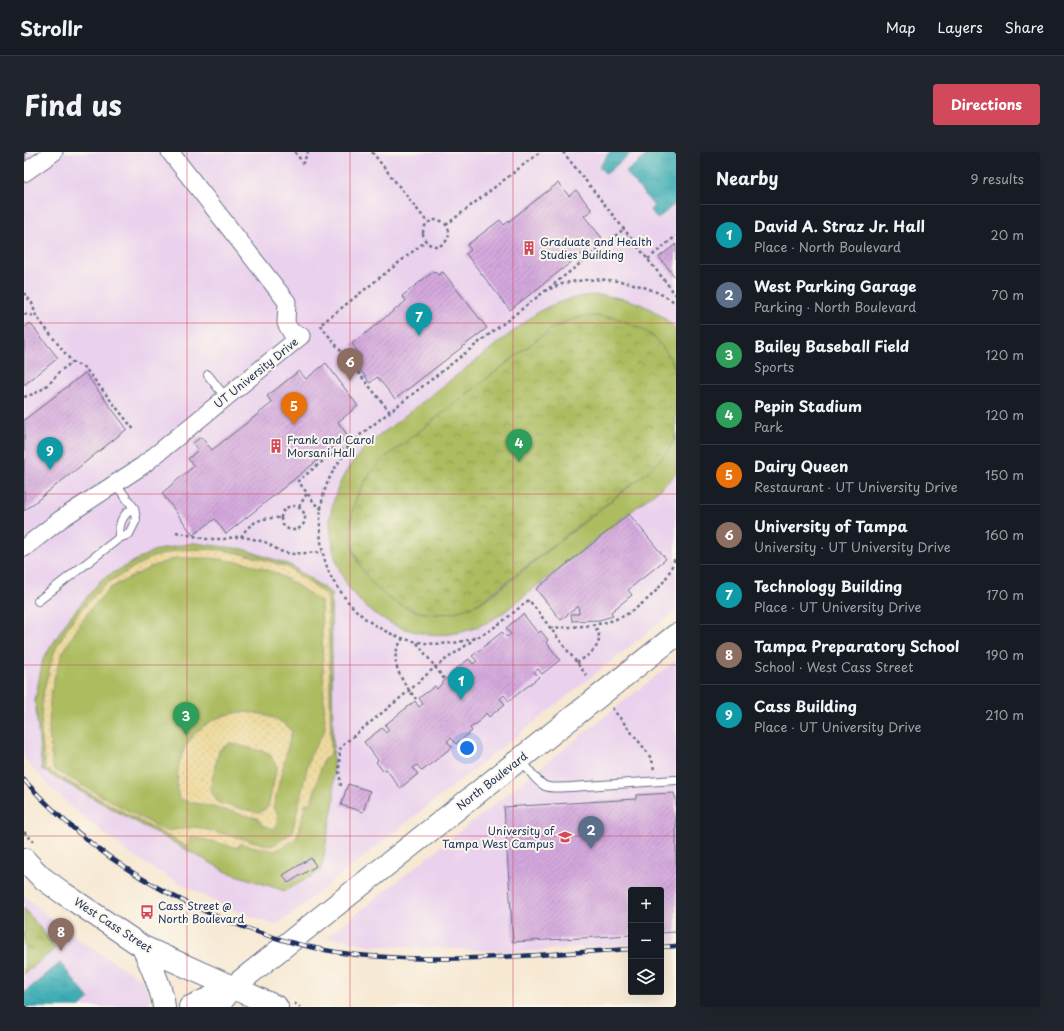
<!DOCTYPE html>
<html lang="en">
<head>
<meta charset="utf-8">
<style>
	:root { --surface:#171b24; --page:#20242c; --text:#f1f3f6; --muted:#9ea1a6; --line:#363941; --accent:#d1495b }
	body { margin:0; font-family:"Playpen Sans",sans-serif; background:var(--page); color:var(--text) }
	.controls { position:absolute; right:12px; bottom:12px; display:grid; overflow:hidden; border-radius:4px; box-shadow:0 4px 16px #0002 }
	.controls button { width:36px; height:36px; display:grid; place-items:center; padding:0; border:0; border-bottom:1px solid var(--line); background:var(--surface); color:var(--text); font:20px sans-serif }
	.you { position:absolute; left:443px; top:596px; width:14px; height:14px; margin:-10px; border:3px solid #fff; border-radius:50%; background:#1a73e8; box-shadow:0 0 0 6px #1a73e833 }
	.badge { display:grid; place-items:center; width:26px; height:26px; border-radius:50%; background:var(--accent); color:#fff; font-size:13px; font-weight:700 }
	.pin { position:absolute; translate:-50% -33px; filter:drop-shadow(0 1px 2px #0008) }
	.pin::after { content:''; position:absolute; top:21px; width:14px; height:12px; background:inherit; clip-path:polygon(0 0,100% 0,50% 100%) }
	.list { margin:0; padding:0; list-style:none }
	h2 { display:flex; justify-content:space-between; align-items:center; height:52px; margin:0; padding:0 16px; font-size:17px }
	h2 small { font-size:13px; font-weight:400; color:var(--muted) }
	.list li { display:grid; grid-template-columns:26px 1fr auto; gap:12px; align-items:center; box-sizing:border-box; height:60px; padding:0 16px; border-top:1px solid var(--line) }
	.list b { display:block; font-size:15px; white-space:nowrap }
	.list p { margin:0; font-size:13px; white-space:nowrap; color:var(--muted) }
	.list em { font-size:13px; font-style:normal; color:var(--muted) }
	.icon { flex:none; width:22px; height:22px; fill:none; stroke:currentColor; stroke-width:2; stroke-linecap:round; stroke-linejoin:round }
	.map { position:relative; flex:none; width:652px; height:855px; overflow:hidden; border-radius:4px }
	header { display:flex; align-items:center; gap:24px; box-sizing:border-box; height:56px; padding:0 20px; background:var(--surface); border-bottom:1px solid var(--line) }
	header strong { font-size:19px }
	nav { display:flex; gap:22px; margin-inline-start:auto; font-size:14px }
	.intro { display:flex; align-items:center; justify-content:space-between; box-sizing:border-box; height:96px; padding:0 24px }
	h1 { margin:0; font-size:28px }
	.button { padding:10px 18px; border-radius:4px; background:var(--accent); color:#fff; font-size:14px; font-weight:700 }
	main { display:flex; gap:24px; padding:0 24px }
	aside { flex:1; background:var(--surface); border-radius:4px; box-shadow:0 4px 16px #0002 }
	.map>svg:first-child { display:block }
</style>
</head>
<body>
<header>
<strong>Strollr</strong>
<nav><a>Map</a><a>Layers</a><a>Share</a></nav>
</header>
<div class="intro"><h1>Find us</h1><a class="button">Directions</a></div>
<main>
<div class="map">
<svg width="652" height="855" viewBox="0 0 652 855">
	<defs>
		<pattern id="sand-dots" width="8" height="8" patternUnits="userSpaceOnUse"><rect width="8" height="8" fill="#eeda9e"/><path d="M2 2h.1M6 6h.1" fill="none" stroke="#ccbb8a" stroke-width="1.8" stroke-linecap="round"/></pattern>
		<pattern id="park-crowns" width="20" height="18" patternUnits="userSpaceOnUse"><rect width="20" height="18" fill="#acbc5f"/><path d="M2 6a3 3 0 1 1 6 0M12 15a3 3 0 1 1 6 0" fill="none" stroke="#8b9952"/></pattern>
		<pattern id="water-ripples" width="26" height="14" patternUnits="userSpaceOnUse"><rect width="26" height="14" fill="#3cadb4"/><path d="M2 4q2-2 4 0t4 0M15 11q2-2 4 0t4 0" fill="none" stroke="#328d96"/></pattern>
		<pattern id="building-hatch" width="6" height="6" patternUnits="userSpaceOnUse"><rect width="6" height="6" fill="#d4a8dd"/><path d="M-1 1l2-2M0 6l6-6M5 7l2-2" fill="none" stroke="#ab89b6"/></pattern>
	</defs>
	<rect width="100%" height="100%" fill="#fbf7ec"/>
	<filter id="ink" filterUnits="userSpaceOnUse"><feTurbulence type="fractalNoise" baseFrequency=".025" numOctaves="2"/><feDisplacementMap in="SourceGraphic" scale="8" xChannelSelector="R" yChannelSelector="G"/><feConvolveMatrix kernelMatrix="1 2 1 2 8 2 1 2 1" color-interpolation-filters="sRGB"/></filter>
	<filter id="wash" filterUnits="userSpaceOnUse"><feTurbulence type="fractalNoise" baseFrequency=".012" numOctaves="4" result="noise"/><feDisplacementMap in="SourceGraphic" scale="16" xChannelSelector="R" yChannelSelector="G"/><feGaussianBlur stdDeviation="0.9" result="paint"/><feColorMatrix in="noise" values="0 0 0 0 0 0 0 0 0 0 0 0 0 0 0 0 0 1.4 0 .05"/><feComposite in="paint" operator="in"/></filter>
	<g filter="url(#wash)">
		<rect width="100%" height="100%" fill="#f7e8d2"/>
		<path fill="#ead1ed" d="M 0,0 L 652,0 L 652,458 L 257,770 L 253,772 L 249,772 L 224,763 L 198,753 L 139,722 L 109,704 L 81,682 L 51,658 L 23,632 L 0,607 Z
			M 652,508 L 652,789 L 637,790 L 637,738 L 607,738 L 607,792 L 492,800 L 346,793 L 303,785 Z
			M 0,743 L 23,763 L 59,790 L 121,830 L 126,846 L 124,855 L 0,855 Z"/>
		<path fill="#acbc5f" stroke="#64765e" d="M 571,143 C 604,145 629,153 652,177 L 652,218 L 643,201 L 564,164 C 547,167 539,170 524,179 L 361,306 C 333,332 322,362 330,399 C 332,409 339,418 345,426 C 376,467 426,473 468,443 L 626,318 C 636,308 647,297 652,283 L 652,322 L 638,335 L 479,461 C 462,472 445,480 426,482 C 393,486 355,471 333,446 C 319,430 310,409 308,388 C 307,382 306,374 306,367 C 307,357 312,339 317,329 C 324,314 334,303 346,291 L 514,160 C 532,150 551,144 571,143 Z
			M 169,391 L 219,397 L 266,413 L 307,441 L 310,648 L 297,719 L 261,739 L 203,720 L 18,618 L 11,548 L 19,507 L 45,466 L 78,427 L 129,399 Z"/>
		<path fill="url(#sand-dots)" stroke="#84847e" fill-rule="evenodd" d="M 179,397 L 198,398 L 228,404 L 263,415 L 304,444 L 307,602 L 299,608 L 287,652 L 282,651 L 272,687 L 251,699 L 216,692 L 214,696 L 166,684 L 164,695 L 21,617 L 17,579 L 18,546 L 24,522 L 31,498 L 45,473 L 61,453 L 80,433 L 110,415 L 129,405 L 155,398 ZM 152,406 L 186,406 L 223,411 L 252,421 L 270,431 L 297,450 L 301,578 L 286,604 L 268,681 L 248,694 L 172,675 L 141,679 L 29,617 L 25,581 L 26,548 L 31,523 L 39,500 L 53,477 L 68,455 L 86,436 L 127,415 Z
			M 218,560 C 236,560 254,565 268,578 L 249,656 L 254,663 L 251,677 L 238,673 L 233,666 L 155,647 C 146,602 171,565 218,560 ZM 206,591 L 245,601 L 253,615 L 244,655 L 235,661 L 194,651 L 186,637 L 195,598 Z"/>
		<path fill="url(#park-crowns)" stroke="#64765e" d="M 564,164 L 589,165 L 603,170 L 617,177 L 630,185 L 643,201 L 652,218 L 652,283 C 647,297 636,308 626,318 L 457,450 C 447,455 437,459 426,461 C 373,469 323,422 327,370 C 329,344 343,323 361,306 L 524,179 C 539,170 547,167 564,164 Z
			M 0,756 L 32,796 L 0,822 Z"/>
		<path fill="url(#water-ripples)" stroke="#2c6e89" d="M 586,0 L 608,0 L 582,22 L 575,15 C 580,10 581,5 586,0 Z
			M 627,0 L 652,0 L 652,51 L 633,67 L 626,58 L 630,54 L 602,20 Z
			M 36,811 L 65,847 L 56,855 L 0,855 L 0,841 Z"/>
		<g id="blocks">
			<path fill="url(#building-hatch)" d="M 0,0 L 2,0 L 1,12 L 0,12 Z
				M 534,31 L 545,44 L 552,38 L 568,58 L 560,64 L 578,86 L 486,158 L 442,102 L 447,98 L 443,93 L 476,68 L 480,73 Z
				M 652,92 L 652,126 L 635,105 Z
				M 410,119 L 414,123 L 419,120 L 463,176 L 371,247 L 353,225 L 346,231 L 331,211 L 338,205 L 328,192 L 382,149 L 378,144 Z
				M 6,171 L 34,206 L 0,233 L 0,176 Z
				M 302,211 L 334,254 L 314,270 L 324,284 L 202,382 L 191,367 L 169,383 L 138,341 L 170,314 L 164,307 L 174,298 L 169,291 L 177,285 L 188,298 L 248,251 L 243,244 L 275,219 L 282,227 Z
				M 61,221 L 103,277 L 0,359 L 0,268 Z
				M 605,362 L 642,407 L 604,438 L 608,443 L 587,460 L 589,464 L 575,468 L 548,469 L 547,462 L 555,462 L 554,454 L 537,468 L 512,437 Z
				M 499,462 L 514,481 L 517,479 L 524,488 L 522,490 L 536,508 L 518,522 L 514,517 L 510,520 L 515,525 L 485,549 L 480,543 L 476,547 L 481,552 L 465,565 L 462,561 L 455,570 L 446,576 L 448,579 L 432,592 L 427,586 L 423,589 L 428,595 L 398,619 L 393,613 L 389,616 L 394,622 L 376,636 L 362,617 L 359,619 L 352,610 L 354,608 L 340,590 L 358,576 L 362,581 L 365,578 L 361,573 L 391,549 L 395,555 L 399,552 L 395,546 L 411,534 L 413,537 L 421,528 L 426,524 L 432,523 L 429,519 L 445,507 L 449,512 L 453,509 L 448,504 L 478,480 L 483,485 L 487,482 L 482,476 Z
				M 324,632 L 346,639 L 339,660 L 317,653 Z
				M 650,641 L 651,645 L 652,645 L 652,780 L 637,781 L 637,738 L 607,738 L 607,783 L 489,790 L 480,655 L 612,647 L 612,643 Z
				M 287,706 L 292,714 L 264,731 L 259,723 Z"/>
		</g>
	</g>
	<g filter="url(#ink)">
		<use href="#blocks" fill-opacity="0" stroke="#687087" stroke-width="1"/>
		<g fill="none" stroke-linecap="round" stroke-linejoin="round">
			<defs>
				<path id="lane" d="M 184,223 L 202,246
					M 95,386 C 95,372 97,363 110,356
					M 14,449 L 95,386 L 105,382 L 112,368 L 110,356 L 91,331
					M 497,607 C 504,616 511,629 521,634 C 529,637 539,635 547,635 L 652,628"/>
				<path id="street" d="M 0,21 L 30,0
					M 0,396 L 37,367 L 118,314 L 277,184 L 267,180 L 262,171 L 263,150 L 146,0"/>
				<path id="secondary" d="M 0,707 L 17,725 L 39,741 L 119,795 L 253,855
					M 119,795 C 126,813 138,835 140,855
					M 166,855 L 206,837
					M 193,855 L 209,835 L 652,483"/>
			</defs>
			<use href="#lane" stroke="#687087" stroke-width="10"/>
			<use href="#street" stroke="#687087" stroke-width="19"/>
			<use href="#secondary" stroke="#687087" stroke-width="24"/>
			<path stroke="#687087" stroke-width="2.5" stroke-dasharray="3 3" stroke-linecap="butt" d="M 271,0 L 279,11 L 284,0
				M 348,0 L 404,71
				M 539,0 L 652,143
				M399 81a13 13 0 1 1 26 0a13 13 0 1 1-26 0Z
				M 422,73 L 516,0
				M 624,107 L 652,84
				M 525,136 L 600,77
				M 0,141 L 8,151 L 12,164 L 48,210 L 61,216 L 111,279
				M 0,162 L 12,164
				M 0,245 L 12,241 L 17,238 L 29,228 L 35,220 L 48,210
				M 366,260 L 296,173 L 402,89
				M257 366a12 12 0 1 1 24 0a12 12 0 1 1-24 0Z
				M 275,355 L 283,341
				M 298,357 L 292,353 L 274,329 L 304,305 L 326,294
				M 152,380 L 182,387 L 200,387 L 211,385 L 220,385 L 241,390 L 256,399 L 266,402 L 298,400
				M 217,385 C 226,369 239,365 257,366
				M 526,476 C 563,474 592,475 621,449 C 629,443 636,435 642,426 C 646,420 649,411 652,404
				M 379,486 C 376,491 373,496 372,501 C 369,518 382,534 392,547
				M 393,491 L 421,528
				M 553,511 C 561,505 576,497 575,485 C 575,481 572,477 571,473
				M 563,524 L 505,448 C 488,461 472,477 453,485 C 404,503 348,484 319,443 C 315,437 310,431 307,425 C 296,402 293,370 299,345 C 304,321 321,301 336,283 L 521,139 C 527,137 532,134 538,132 C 576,122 620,129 652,151
				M 588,556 L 624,601 L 629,611 L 630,619
				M 317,634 L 315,619 L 316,597 L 321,591 L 386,538 L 411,515 L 444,492 L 451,486
				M 0,680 L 10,690
				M 270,851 L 276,855"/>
			<use href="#lane" stroke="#fff" stroke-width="8"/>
			<use href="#street" stroke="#fff" stroke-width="17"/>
			<use href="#secondary" stroke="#fff" stroke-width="22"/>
			<defs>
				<path id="rail" d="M 0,628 C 22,652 46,675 72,695 C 147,752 252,797 346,804 C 433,811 520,802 607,797
					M 637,795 L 652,794"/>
			</defs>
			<use href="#rail" stroke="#1b2f5e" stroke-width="4.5"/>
			<use href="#rail" stroke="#fbf7ec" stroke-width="3" stroke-dasharray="9" stroke-linecap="butt"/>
		</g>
	</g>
	<path fill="none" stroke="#d1495b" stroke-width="1" stroke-opacity="0.55" d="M 163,0 L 163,855M 326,0 L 326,855M 489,0 L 489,855M 0,171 L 652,171M 0,342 L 652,342M 0,513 L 652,513M 0,684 L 652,684"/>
	<defs>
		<symbol id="building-bare" viewBox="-9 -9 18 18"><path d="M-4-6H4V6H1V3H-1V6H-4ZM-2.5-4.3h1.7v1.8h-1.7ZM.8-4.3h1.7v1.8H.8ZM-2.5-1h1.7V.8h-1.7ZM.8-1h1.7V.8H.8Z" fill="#d1495b" stroke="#fbf7ec" stroke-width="2.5" paint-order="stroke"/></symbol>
		<symbol id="university-bare" viewBox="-9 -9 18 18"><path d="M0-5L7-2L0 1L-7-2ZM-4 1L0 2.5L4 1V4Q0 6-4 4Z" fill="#d1495b" stroke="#fbf7ec" stroke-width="2.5" paint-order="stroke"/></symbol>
		<symbol id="bus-bare" viewBox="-9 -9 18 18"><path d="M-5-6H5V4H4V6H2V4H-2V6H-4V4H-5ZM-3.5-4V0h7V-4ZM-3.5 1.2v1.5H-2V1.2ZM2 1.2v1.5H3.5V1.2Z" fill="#d1495b" stroke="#fbf7ec" stroke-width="2.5" paint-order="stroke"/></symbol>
	</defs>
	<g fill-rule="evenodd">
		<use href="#building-bare" x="495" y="86" width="20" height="20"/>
		<use href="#building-bare" x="242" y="284" width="20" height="20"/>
		<use href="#university-bare" x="531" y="675" width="20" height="20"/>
		<use href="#bus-bare" x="113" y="750" width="20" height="20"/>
	</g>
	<g text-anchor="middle" stroke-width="4" stroke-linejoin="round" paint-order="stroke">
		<g font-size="11" fill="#1b2f5e" stroke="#fbf7ec" text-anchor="start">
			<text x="516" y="94">Graduate and Health<tspan x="516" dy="13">Studies Building</tspan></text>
			<text x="263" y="292">Frank and Carol<tspan x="263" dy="13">Morsani Hall</tspan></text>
			<text x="530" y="683" text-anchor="end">University of<tspan x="530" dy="13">Tampa West Campus</tspan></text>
			<text x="134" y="758">Cass Street @<tspan x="134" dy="13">North Boulevard</tspan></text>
		</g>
		<g font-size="11" fill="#1b2f5e" stroke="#fbf7ec">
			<text transform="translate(232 221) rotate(-39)" y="4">UT University Drive</text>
			<text transform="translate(468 629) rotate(-38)" y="4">North Boulevard</text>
			<text transform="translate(89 773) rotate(33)" y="4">West Cass Street</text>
		</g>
	</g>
</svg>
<div class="controls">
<button>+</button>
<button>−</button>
<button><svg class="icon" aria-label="layers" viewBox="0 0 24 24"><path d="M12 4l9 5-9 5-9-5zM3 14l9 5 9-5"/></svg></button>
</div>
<div class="you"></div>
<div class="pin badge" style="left:437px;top:548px;background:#0f9aa8">1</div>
<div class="pin badge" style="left:567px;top:697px;background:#5c6f8a">2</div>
<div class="pin badge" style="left:162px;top:583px;background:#2e9e5b">3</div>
<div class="pin badge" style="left:495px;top:310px;background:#2e9e5b">4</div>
<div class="pin badge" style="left:270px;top:273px;background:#e8710a">5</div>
<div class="pin badge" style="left:326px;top:229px;background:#8d6e63">6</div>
<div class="pin badge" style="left:395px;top:184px;background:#0f9aa8">7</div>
<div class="pin badge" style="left:37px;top:799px;background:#8d6e63">8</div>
<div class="pin badge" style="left:26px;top:318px;background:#0f9aa8">9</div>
</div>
<aside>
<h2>Nearby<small>9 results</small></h2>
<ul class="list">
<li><span class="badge" style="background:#0f9aa8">1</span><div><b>David A. Straz Jr. Hall</b><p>Place · North Boulevard</p></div><em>20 m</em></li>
<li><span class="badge" style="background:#5c6f8a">2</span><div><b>West Parking Garage</b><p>Parking · North Boulevard</p></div><em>70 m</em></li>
<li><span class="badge" style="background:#2e9e5b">3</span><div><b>Bailey Baseball Field</b><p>Sports</p></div><em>120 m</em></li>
<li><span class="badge" style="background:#2e9e5b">4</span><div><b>Pepin Stadium</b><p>Park</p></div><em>120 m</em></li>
<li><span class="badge" style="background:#e8710a">5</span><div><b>Dairy Queen</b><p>Restaurant · UT University Drive</p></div><em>150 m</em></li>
<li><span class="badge" style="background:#8d6e63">6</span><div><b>University of Tampa</b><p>University · UT University Drive</p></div><em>160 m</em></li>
<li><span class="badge" style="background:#0f9aa8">7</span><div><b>Technology Building</b><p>Place · UT University Drive</p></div><em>170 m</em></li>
<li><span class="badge" style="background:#8d6e63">8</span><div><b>Tampa Preparatory School</b><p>School · West Cass Street</p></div><em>190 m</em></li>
<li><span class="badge" style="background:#0f9aa8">9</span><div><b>Cass Building</b><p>Place · UT University Drive</p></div><em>210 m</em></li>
</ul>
</aside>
</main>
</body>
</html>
